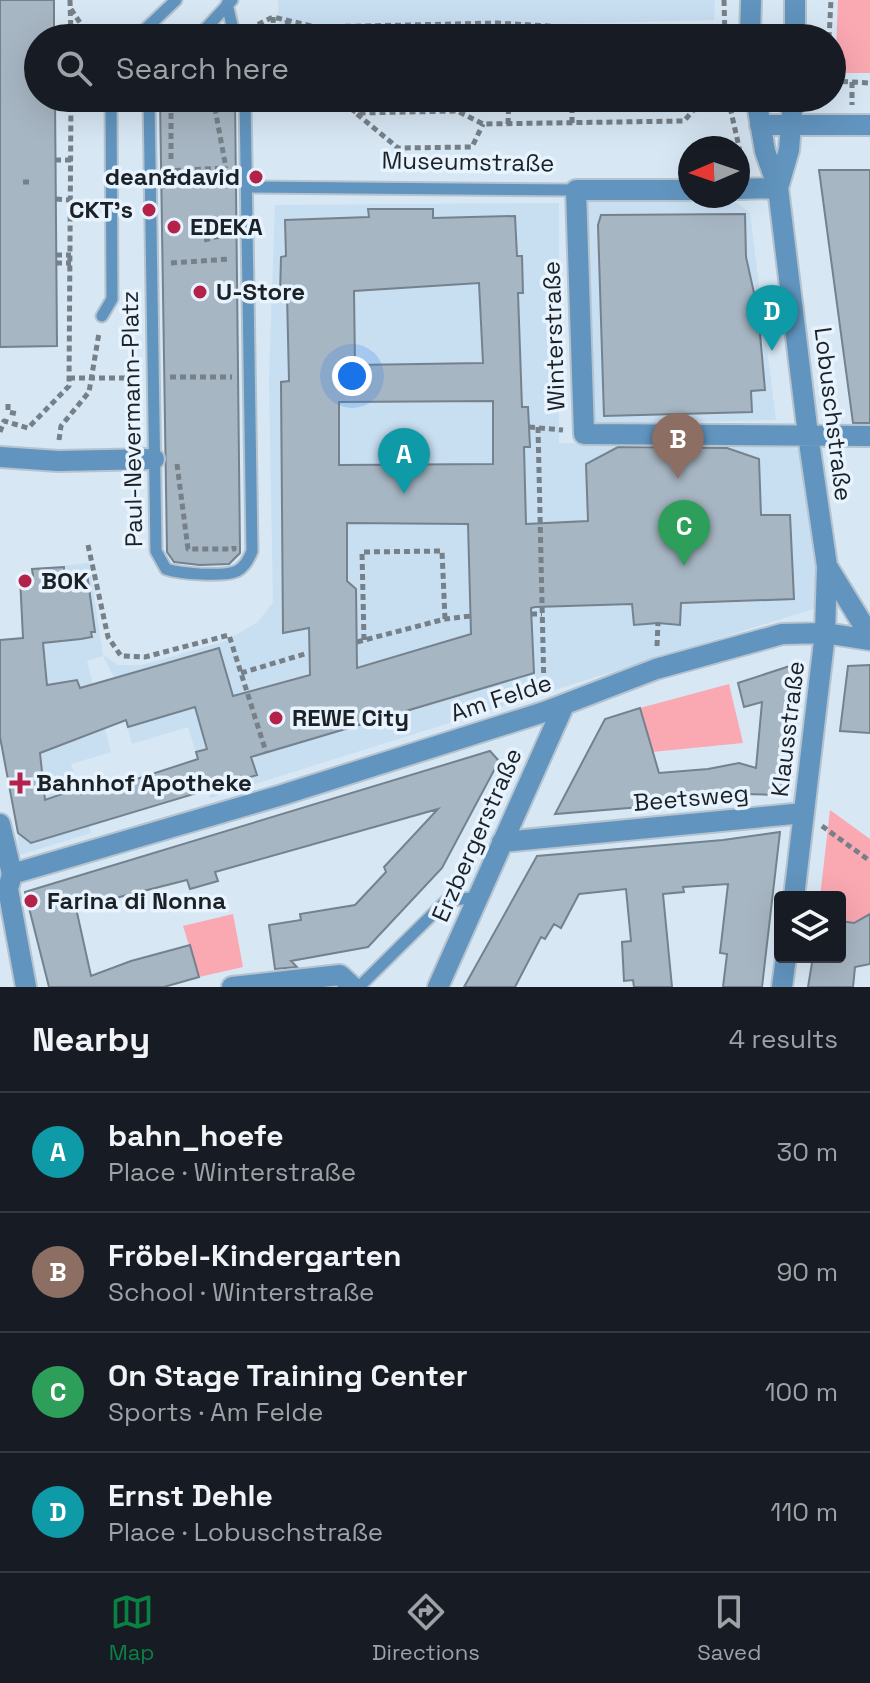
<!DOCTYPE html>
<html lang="en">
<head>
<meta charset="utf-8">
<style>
	:root { --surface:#171b24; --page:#20242c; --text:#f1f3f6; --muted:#9ea1a6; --line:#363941; --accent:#0b8043 }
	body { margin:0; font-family:"Space Grotesk",sans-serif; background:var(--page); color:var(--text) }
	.controls { position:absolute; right:24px; bottom:24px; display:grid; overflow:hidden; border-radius:8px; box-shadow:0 8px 32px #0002 }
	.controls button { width:72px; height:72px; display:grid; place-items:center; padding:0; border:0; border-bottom:2px solid var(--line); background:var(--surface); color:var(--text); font:40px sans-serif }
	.compass { position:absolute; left:678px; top:136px; width:72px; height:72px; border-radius:50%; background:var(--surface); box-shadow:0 8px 32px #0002; rotate:268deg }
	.you { position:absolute; left:352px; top:376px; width:28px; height:28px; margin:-20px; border:6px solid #fff; border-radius:50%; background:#1a73e8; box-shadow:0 0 0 12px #1a73e833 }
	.badge { display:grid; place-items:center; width:52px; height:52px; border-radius:50%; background:var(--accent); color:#fff; font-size:26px; font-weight:700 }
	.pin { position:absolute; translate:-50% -66px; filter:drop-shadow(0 2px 4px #0008) }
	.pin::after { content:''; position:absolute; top:42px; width:28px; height:24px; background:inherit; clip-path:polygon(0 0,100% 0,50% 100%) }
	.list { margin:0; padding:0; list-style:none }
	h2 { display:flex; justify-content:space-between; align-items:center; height:104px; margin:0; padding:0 32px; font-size:34px }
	h2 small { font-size:26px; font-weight:400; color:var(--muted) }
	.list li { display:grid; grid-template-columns:52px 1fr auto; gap:24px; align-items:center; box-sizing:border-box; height:120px; padding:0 32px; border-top:2px solid var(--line) }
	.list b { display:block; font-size:30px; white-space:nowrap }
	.list p { margin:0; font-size:26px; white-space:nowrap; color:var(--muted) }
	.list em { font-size:26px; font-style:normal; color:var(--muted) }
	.icon { flex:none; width:44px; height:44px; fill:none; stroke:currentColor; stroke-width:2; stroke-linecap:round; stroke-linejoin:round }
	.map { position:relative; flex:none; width:870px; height:987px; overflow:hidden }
	.search { position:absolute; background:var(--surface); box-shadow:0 8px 32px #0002; left:24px; right:24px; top:24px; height:88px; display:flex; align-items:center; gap:20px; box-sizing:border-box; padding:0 28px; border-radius:44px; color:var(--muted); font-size:30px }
	.sheet { height:584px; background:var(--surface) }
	nav { display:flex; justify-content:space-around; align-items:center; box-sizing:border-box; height:112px; border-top:2px solid var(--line); background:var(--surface); font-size:22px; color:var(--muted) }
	nav a { display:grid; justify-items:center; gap:4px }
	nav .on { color:var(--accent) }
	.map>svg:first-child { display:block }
</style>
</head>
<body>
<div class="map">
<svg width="870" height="987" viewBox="0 0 870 987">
	<rect width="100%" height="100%" fill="#d7e7f4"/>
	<path fill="#c8def1" d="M 278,0 L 715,0 L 714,20 L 279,31 Z
		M 589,202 L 736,202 L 750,213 L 776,420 L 585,424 L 576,212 Z
		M 559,203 L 559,443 L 767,444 L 803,450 L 822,586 L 816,608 L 210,798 L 188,727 L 132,744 L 115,679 L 103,656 L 87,661 L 111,752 L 71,764 L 91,833 L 19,855 L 18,833 L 0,737 L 0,640 L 27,638 L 25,621 L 22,620 L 21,616 L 20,577 L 32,576 L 32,569 L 89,563 L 103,655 L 118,665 L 142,665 L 223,642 L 258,622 L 273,602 L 269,380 L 275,205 Z"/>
	<path fill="#faa8b2" d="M 838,0 L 870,0 L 870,73 L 835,73 Z
		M 729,684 L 743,743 L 652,752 L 640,708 Z
		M 830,810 L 870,839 L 870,914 L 850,925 L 840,921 L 840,897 L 820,897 Z
		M 233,914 L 243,967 L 199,977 L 183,926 Z"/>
	<path fill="#a7b6c3" stroke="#74828e" stroke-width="2" fill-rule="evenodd" d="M 0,0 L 54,0 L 54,38 L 38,38 L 38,98 L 55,98 L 57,346 L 0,347 Z
		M 160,98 L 235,98 L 240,553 L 229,564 L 200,565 L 174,562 L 167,552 Z
		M 819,170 L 870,170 L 870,423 L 853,423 Z
		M 368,209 L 433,209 L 433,218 L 515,216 L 517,256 L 522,256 L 523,293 L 518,293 L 522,407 L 528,407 L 530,447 L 524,447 L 526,524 L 588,521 L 586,464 L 618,447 L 727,448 L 759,459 L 761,515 L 790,515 L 794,599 L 681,603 L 680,625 L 658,623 L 634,625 L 632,604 L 535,607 L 531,608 L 534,673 L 251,757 L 257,775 L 31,843 L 18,833 L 0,737 L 0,640 L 23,638 L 20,577 L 33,576 L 32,569 L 64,567 L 64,572 L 87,573 L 95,632 L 91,632 L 92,637 L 81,639 L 43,643 L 47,685 L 77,680 L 80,688 L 219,648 L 233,696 L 310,675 L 309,628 L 283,633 L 281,382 L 289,381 L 287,294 L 280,295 L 281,257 L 286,256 L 285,220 L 369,217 ZM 479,283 L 483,363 L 355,365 L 354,291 ZM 493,401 L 493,464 L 339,465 L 339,402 ZM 347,523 L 468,524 L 471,634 L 357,668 L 356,589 L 347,581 ZM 195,707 L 207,749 L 196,752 L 198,759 L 109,788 L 108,786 L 81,794 L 79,788 L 45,800 L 40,753 L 126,720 L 128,727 Z
		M 745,214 L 746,257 L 758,311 L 765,390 L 751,391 L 752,412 L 604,416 L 598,225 L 601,215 Z
		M 802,662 L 791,786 L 780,795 L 745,794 L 714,801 L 555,814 L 605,719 L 640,708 L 659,773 L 708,769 L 739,763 L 756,768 L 762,702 L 744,707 L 738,683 Z
		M 870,665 L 870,733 L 840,731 L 848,666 Z
		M 490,751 L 499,761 L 442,868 L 368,947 L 291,961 L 297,967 L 275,969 L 269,925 L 301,920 L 300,914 L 355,905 L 386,872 L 384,867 L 438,809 L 215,872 L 218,881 L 190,889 L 187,880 L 76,908 L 91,976 L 131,961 L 190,945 L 199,977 L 164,987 L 49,987 L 25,892 Z
		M 780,832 L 762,987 L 723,987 L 727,954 L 720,953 L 728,884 L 683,887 L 684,892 L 663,894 L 672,987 L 634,987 L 633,980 L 624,981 L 622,942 L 631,941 L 626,889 L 579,894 L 561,928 L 554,924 L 545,939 L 541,937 L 515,987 L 464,987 L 537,856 L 723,840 Z
		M 870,914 L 870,964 L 855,967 L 853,987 L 808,987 L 813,957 L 840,957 L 840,921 L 854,923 Z"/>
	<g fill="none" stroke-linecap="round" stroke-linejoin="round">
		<defs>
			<path id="lane" d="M 227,4 L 235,38
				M 136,38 L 176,0
				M 197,38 L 232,0
				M 149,98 L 156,551 L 166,569 C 180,574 224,577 237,571 C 245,567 249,559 252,551 L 245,98
				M 246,187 L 576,190
				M 102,316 L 112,299 L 111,98
				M 359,987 L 446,901 L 478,897"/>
			<path id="street" d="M 750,38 L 751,0
				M 795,38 L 795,0
				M 756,98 L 765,151 L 778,188 L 808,435 L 827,566 L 870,636
				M 760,125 L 870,125
				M 778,188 L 789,150 L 793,98
				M 738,189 L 778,188
				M 690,190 L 576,190 L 584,434 L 870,436
				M 0,457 L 58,461 L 154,459
				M 0,824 L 12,874 L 8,889 L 26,987
				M 502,842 L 804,813
				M 12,874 L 282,795 L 544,712 L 656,669 L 782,634 L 825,633 L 870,640
				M 794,897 L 825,633 L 827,567
				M 232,987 L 340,975 L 353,987
				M 438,987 L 564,705
				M 782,987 L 786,957"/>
		</defs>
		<use href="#lane" stroke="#b5c3cf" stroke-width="15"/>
		<use href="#street" stroke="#b5c3cf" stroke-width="24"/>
		<path stroke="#768089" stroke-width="5" stroke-dasharray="6 4" stroke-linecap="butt" d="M 70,0 L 71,38
			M 724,0 L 725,38
			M 71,9 L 90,38
			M 273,17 L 274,38
			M 287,20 L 289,38
			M 498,24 L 506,38
			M 249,29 L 273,17 L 316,27 L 498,23 L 598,29
			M 578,38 L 578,27
			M 829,38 L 831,0
			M 832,81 L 870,83
			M 852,82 L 852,105
			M 213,98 L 226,168
			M 334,98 L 357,113 L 457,111 L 483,124 L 684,121 L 704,98
			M 728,98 L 741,156
			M 357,114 L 398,148 L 472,147 L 483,124
			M 572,123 L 572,98
			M 508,124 L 509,98
			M 398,148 L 399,171
			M 171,159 L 171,113 L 186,98
			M 55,160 L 71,160
			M 165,171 L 226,168
			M 23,182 L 32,182
			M 56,199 L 71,200
			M 204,240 L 232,233
			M 56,255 L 71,255
			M 56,263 L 71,263
			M 171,263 L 230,259
			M 170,377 L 232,377
			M 69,378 L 136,378
			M 8,404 L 8,412 L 18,414
			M 529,427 L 563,430
			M 538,427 L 544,690
			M 0,432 L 4,421 L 28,428 L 69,386 L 71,98
			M 59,440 L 61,426 L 89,392 L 99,333
			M 177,464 L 188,549 L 234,549 L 234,546
			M 88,545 L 108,637 L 121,656 L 145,657 L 229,635 L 266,752
			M 531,614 L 542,614
			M 364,640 L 362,552 L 442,551 L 445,619
			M 357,642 L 445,619 L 471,616
			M 657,646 L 658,623
			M 241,673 L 308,653
			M 822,826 L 870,861"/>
		<use href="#lane" stroke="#6194be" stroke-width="11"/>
		<use href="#street" stroke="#6194be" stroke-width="20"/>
	</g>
	<g fill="#b4224a" stroke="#e7f3fe" stroke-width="3">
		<circle cx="256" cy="177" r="8"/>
		<circle cx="149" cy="210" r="8"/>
		<circle cx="174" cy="227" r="8"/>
		<circle cx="200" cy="292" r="8"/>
		<circle cx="25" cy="581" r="8"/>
		<circle cx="276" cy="718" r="8"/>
		<path d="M16 771h8v8h8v8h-8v8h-8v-8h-8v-8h8z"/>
		<circle cx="31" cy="901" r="8"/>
	</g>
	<g text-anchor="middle" stroke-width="7" stroke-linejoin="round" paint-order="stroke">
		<g font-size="24" fill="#1c2126" stroke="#e7f3fe">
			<text transform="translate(468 162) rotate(1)" y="8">Museumstraße</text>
			<text transform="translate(554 336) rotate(-92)" y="8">Winterstraße</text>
			<text transform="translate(833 414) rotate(83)" y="8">Lobuschstraße</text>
			<text transform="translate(132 419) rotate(-91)" y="8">Paul-Nevermann-Platz</text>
			<text transform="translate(501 698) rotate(-18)" y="8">Am Felde</text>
			<text transform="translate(788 729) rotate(-83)" y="8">Klausstraße</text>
			<text transform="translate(691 798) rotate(-5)" y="8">Beetsweg</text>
			<text transform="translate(477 835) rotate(-66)" y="8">Erzbergerstraße</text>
		</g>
		<g font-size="24" font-weight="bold" fill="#1c2126" stroke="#e7f3fe" text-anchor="start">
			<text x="240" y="185" text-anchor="end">dean&amp;david</text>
			<text x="133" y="218" text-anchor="end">CKT's</text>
			<text x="190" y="235">EDEKA</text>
			<text x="216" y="300">U-Store</text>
			<text x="41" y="589">BOK</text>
			<text x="292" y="726">REWE City</text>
			<text x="36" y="791">Bahnhof Apotheke</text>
			<text x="47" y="909">Farina di Nonna</text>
		</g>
	</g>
</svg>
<div class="controls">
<button><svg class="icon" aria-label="layers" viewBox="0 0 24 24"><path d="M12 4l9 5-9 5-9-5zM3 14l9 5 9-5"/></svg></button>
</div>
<svg class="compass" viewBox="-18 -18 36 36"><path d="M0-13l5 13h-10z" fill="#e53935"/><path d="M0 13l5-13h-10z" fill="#9ea1a6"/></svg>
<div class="you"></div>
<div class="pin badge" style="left:404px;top:494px;background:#0f9aa8">A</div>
<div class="pin badge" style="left:678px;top:479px;background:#8d6e63">B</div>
<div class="pin badge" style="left:684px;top:566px;background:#2e9e5b">C</div>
<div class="pin badge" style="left:772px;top:351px;background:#0f9aa8">D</div>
<div class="search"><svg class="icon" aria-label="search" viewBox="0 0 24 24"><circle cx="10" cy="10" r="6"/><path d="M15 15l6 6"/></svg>Search here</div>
</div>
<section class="sheet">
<h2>Nearby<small>4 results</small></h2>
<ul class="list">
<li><span class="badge" style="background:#0f9aa8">A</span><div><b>bahn_hoefe</b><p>Place · Winterstraße</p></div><em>30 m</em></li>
<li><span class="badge" style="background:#8d6e63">B</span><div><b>Fröbel-Kindergarten</b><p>School · Winterstraße</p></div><em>90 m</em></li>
<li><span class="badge" style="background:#2e9e5b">C</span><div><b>On Stage Training Center</b><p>Sports · Am Felde</p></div><em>100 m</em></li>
<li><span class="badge" style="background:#0f9aa8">D</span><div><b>Ernst Dehle</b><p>Place · Lobuschstraße</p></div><em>110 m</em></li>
</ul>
</section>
<nav>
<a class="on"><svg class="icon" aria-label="map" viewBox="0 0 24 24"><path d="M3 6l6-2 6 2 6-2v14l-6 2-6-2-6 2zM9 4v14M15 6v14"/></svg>Map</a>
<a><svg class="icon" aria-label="directions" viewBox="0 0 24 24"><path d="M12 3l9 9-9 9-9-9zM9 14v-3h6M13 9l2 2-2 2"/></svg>Directions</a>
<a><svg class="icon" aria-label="saved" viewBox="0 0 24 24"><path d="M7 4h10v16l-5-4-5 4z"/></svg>Saved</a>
</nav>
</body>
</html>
